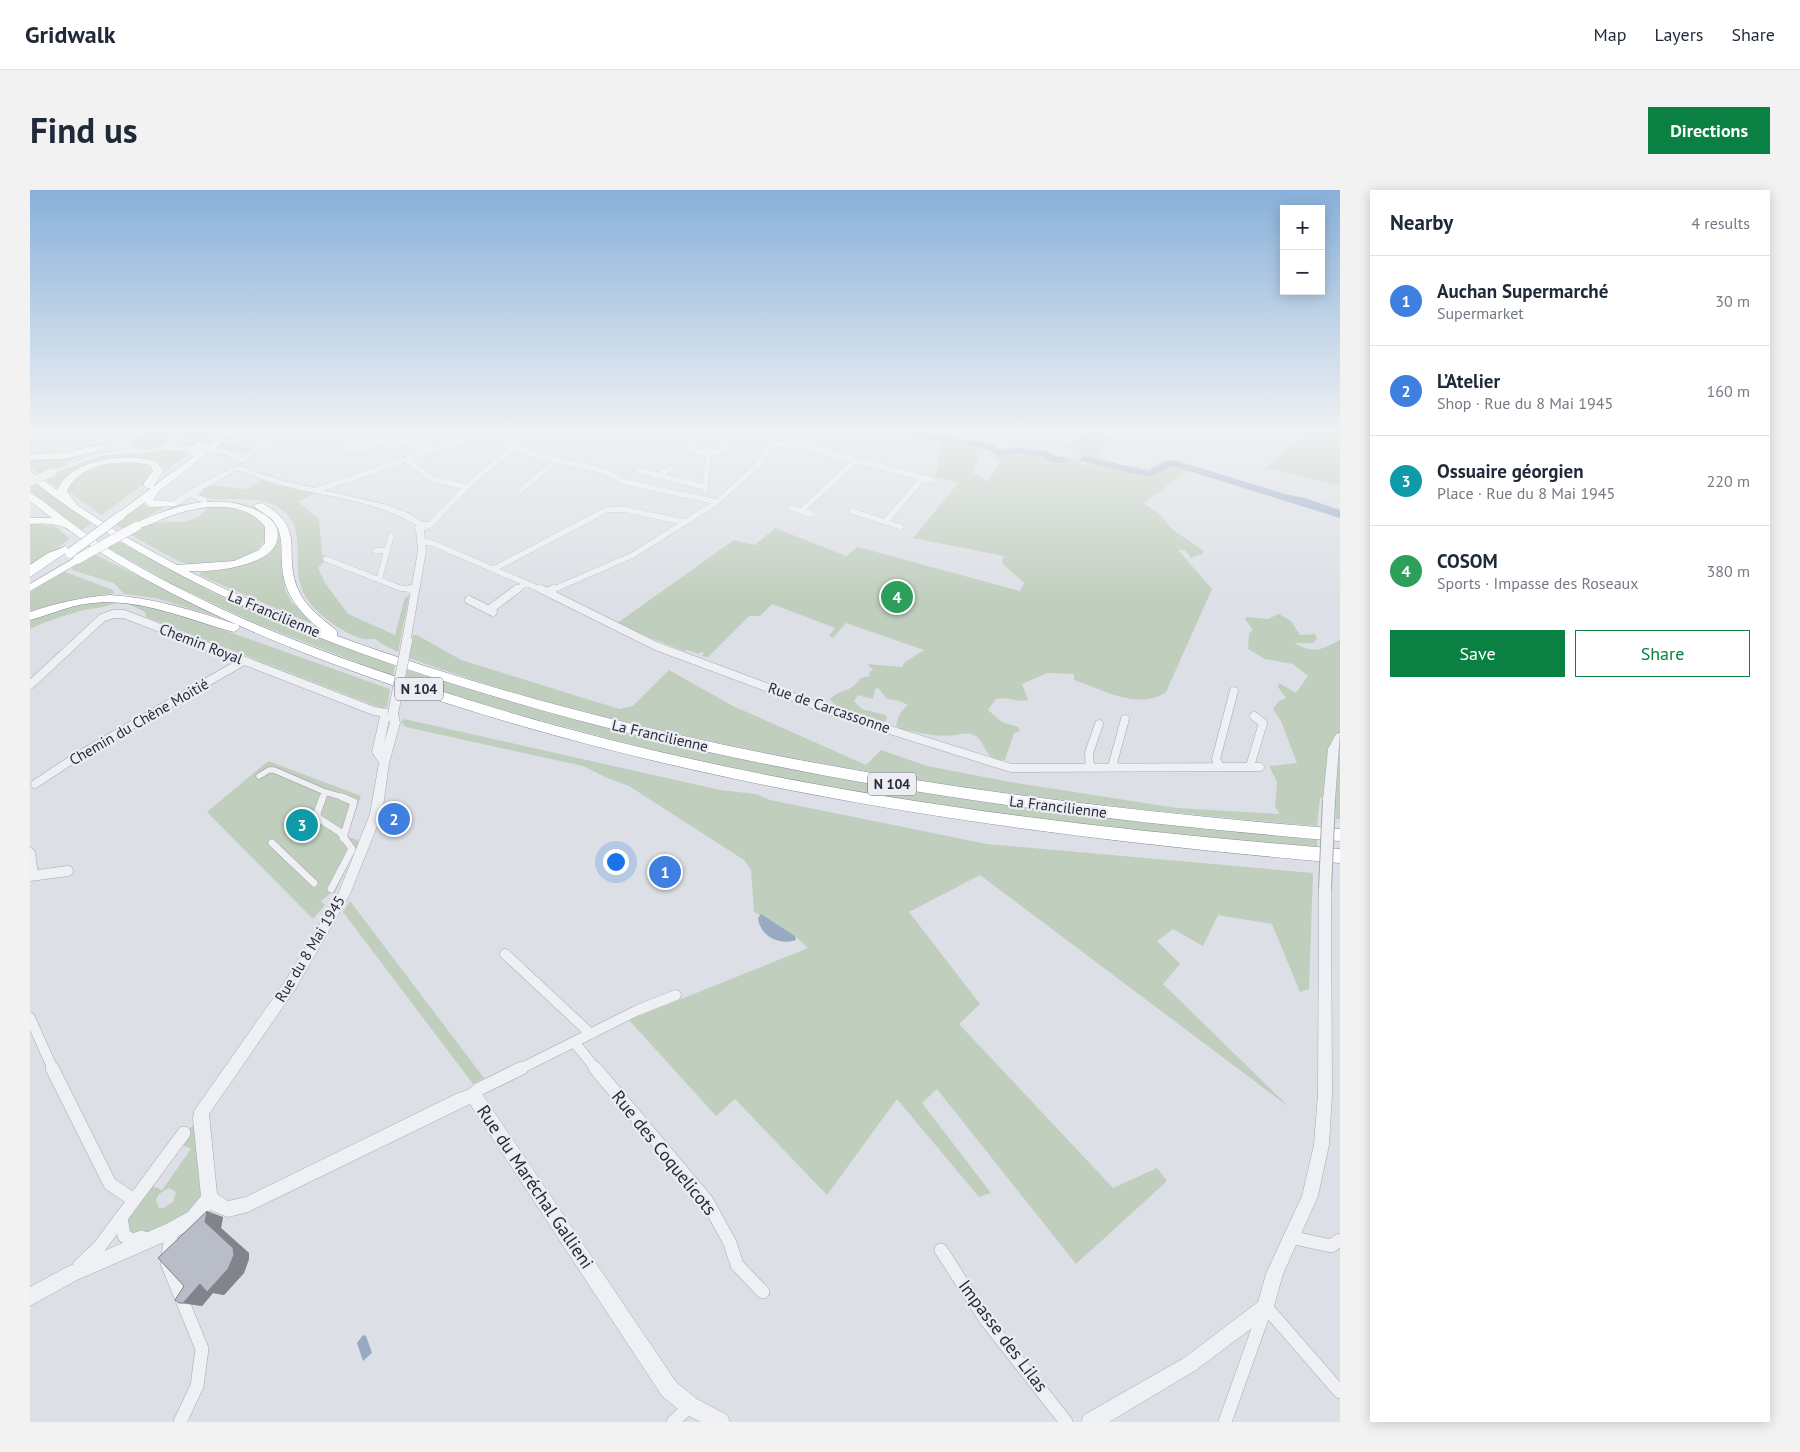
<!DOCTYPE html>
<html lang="en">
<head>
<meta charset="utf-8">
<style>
	:root { --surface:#fff; --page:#f2f2f3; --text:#1f2937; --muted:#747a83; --line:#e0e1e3; --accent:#0b8043 }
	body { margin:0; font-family:"PT Sans",sans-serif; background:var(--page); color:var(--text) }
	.controls { position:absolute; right:15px; top:15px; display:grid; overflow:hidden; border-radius:0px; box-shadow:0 2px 12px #0003 }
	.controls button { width:45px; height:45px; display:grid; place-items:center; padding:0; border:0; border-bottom:1px solid var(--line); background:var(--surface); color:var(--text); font:25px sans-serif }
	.you { position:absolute; left:585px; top:671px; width:18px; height:18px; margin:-12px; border:4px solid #fff; border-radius:50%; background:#1a73e8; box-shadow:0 0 0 8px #1a73e833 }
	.badge { display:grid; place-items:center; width:32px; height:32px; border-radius:50%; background:var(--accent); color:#fff; font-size:16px; font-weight:700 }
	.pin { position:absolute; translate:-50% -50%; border:2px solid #fff; box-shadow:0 1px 5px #0006 }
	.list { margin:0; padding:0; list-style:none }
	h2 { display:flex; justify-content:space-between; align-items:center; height:65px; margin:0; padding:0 20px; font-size:21px }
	h2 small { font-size:16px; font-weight:400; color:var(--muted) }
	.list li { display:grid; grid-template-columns:32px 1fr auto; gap:15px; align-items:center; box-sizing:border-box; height:90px; padding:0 20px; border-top:1px solid var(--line) }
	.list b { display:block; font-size:19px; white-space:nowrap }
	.list p { margin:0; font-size:16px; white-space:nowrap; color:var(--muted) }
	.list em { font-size:16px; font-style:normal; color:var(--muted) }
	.actions { display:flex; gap:10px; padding:15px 20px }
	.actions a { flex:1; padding:11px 0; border:1px solid var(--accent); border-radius:0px; text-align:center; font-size:18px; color:var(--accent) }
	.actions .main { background:var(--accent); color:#fff }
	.map { position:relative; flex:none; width:1310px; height:1232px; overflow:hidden; border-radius:0px }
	header { display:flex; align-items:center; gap:30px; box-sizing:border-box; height:70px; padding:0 25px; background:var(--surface); border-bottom:1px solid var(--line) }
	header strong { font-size:24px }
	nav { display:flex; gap:28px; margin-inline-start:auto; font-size:18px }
	.intro { display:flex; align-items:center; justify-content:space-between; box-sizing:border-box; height:120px; padding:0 30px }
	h1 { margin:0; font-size:35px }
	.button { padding:12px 22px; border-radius:0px; background:var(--accent); color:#fff; font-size:18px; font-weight:700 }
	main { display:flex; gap:30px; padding:0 30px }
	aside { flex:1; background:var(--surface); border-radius:0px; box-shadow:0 2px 12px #0003 }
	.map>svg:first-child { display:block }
</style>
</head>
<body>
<header>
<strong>Gridwalk</strong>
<nav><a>Map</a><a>Layers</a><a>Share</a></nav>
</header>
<div class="intro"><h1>Find us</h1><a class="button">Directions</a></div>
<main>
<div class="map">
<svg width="1310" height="1232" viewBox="0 0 1310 1232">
	<rect width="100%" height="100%" fill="#dcdfe5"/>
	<path fill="#c0cebd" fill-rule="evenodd" d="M 120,241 L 141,241 L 145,247 C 132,257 115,264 100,256 L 102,249 Z
		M 155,241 L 188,241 L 166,258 L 154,255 L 152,250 Z
		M 206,241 L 212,241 L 195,255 L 222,259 L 212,264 L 207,261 L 185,259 Z
		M 853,241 L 906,245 L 924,251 L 945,251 L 957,257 L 948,269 L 943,283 L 958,291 L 971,271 L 962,266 L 962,263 L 969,261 L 976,262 L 979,258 L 983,258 C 998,262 1013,263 1028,269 L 1033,265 L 1057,275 L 1088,274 L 1119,280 C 1136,266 1143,269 1160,280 L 1113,313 L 1128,323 L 1143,340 L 1174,361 L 1172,364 L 1161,368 L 1155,360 L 1148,360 L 1182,399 L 1136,502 C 1108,521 1072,499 1044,490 L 1044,484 L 1017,483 L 992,494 L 998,510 C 987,513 978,506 966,509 L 958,520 L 972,532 L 988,537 L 990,541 L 984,543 L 975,570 C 951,570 958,552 944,545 C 937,542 931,544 925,545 C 907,548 888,542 870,539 L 866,535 C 869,526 870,522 878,515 L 870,511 L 857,509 L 848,498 L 845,499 L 843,509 L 828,505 L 824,511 L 832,519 L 856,525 L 857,529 L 854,532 C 840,530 807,521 800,509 C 812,498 819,504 831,488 L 840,486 L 839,482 L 843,480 L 838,474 L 872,477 L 874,473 L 894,460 L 816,433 L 803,448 L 799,446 L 805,438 L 742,414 L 730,426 L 719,426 L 678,467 L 672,466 L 674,463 L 671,462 L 669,464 L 657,460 L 654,461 L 586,434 L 704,350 L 725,355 L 745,338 L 816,366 L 828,357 L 990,401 L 994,393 L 972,373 L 974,366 L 883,348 L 928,293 L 905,287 L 912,254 Z
		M 1058,241 L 1070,241 L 1083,247 L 1067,261 L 1074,270 L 1047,266 L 1034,257 Z
		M 1247,241 L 1310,241 L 1310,296 L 1236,278 L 1271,248 Z
		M 146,260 L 163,260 L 135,281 L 134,277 C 109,255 45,273 27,298 L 14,288 L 73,265 Z
		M 59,262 L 11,285 L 0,277 L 0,268 Z
		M 106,272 L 122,277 L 123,282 L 119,290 L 73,324 L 71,325 L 38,301 L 40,294 C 59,276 81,272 106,272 Z
		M 232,289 L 241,294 L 285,303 L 268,312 L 289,329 L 292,365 L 295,366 L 292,369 L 295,371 L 288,378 L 295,393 L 318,424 L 365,445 L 375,407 L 379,406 L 368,462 C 361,459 354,455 348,451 C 344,447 339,450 333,449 C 315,444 292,428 280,413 C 254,381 283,343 251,319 C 224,300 192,316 169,305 L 178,295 L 217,299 Z
		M 5,292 L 61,334 L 52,340 L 0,301 L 0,294 Z
		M 184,311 L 204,312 L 227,317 L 234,320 L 252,341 L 255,399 L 262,413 L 283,431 L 280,433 L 169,385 L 171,382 L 197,379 L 230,367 L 243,333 C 217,300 171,321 136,320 L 144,315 Z
		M 113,313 L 117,317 L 138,315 L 94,339 L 84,334 Z
		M 177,317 C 200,316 230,321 238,345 C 226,372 185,379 158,374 C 145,372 114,351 99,344 C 108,339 116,335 126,333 C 143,330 167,337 177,317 Z
		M 0,333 L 25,336 L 40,349 L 0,377 Z
		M 88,351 L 183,403 L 215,417 L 365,475 L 363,486 L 225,433 L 146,396 L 77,357 Z
		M 64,364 L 194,429 L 126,408 L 94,404 L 84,393 L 42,380 L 42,377 Z
		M 33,381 L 83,400 L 84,403 L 44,409 L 0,421 L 0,402 Z
		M 73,411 L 89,412 C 77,417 66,418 54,420 C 35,425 17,431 0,439 L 0,430 L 30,419 Z
		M 94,412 L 140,421 L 360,499 L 357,517 L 351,518 L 116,427 L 115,422 Z
		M 1249,424 L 1261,431 L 1270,445 L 1285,444 L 1287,449 L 1283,453 L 1264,453 C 1284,464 1291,460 1310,450 L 1310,629 L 1306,629 L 1306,610 L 1290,608 L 1287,636 C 1084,619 883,595 684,552 C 581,530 478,504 379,468 L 383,445 L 387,445 L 431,470 L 589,519 L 603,516 L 639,480 L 703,516 L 836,575 L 851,560 L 897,576 L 980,592 L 1147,618 L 1250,624 L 1245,617 L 1247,592 L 1239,576 L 1267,573 L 1251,531 L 1243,519 L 1249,511 L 1256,508 L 1248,497 L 1249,493 L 1266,503 L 1278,486 L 1263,474 L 1235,469 L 1218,459 L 1219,443 L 1223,440 L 1215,429 L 1217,427 L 1238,429 Z
		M 377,480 C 672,577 978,624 1287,648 L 1287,661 C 1138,647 989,634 842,607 C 684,578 529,538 375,491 Z
		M 374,529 L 690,600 L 726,604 L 740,610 L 957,654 L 1283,683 L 1279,799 L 1270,802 L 1242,734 L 1188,725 L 1173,756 L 1143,739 L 1127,751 L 1150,774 L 1133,794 L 1259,917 L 950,685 L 879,722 L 950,814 L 929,834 L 1083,998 L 1127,978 L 1137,991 L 1046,1074 L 907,899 L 892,913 L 961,1003 L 949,1007 L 867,909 L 797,1005 L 705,909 L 686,926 L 599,830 L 778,758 L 765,746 L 724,722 L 721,680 L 714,670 L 599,596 L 575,587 L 553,576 L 376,537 L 371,532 Z
		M 238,571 L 331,606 L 317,646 L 329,651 L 305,703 L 302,702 L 291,711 L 295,715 L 283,729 L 177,622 Z
		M 320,711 L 454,888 L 443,894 L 313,722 Z
		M 171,929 L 179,1008 L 164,1028 L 103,1050 L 92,1027 L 154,943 ZM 148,953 L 161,959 L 132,1000 L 118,994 ZM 139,998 L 146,1002 L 143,1012 L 133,1018 L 129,1018 L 126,1010 L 129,1004 Z"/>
	<path fill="#98a9c4" d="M 731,724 L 765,746 L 766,750 C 749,756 730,746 728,728 Z
		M 333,1145 L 336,1146 L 342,1163 L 333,1171 L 327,1153 Z"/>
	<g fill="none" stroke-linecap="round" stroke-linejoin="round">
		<path fill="#98a9c4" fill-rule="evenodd" d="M 857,241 L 906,242 L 923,248 L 959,253 L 972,260 L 986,257 L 1004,261 L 1013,260 L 1039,270 L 1034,273 L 1025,273 L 1011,266 L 986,263 L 971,266 L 953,258 Z
			M 1054,266 L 1118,281 L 1133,272 L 1144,270 L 1255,304 L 1275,308 L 1310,320 L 1310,328 L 1143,276 L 1118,287 L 1050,271 L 1049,269 Z"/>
		<defs>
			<path id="pedestrian-far1" d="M 229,586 L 239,580 L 244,580 L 295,602 L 316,608
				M 293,608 L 295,602"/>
			<path id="pedestrian" d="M 293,607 L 287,623 L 288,628 L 310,642 L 322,659 L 301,699
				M 312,607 L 324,612 L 313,648
				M 242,653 L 284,693"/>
			<path id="minor-far3" d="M 324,241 L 315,257 L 317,260 L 324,260 L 385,241
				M 959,241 L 975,253
				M 678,246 L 694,250 L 696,256 C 685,265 672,265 660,257 L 659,254 L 663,249 Z
				M 363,249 L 403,261
				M 740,252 L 779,258 L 901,290
				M 483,257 L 506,265 L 574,281 L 595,292 L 687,312
				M 376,270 L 403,289 L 436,297
				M 608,280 L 675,297
				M 625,286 L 641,278
				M 287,300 L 460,241
				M 491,300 L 527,270
				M 675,301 L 678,263
				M 761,318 L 781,324
				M 771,321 L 825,271
				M 822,321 L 871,337
				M 855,332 L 893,288
				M 399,336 L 436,297 L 483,257 L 483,241
				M 392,351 L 402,353 L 514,401
				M 345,361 L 357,360
				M 296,369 L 370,398 L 385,400
				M 464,379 L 576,320 L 592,319 L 654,332
				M 349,390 L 361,346
				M 485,401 L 496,393
				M 520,401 L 603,365 L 687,312 L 728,275 L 748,241"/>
			<path id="minor-far2" d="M 381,399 L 385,400
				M 511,399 L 626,456 L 803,522 L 981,578 L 1230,577
				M 517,402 L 523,399
				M 439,410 L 463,422
				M 459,420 L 487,399
				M 0,495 L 72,428 L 83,424 L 94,424 L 344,521 L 363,524
				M 1085,577 L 1083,573 L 1095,529
				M 1190,577 L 1186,569 L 1204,501
				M 1223,577 L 1221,573 L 1233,533 L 1224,526
				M 1060,578 L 1059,563 L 1069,534
				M 5,594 L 46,567 L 214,471"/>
			<path id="minor-far1" d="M 0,663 L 3,685
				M 0,686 L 38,681
				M 475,764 L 561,844
				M 0,828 L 23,879
				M 544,852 L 566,879
				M 490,879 L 608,820 L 646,805"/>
			<path id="minor" d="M 22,878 L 80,994 L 104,1010
				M 565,878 L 677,1011 L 700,1053 L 707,1075 L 733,1102
				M 441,906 L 449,899 L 492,878
				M 91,1027 L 94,1046 L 103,1050 L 112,1047
				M 139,1041 L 142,1040 L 137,1073 L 172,1159 L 167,1196 L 150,1232
				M 1260,1047 L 1301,1056 L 1310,1050
				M 911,1060 L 956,1130 L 1036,1232
				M 49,1076 L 70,1056 L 154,943
				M 643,1232 L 660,1216
				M 1195,1232 L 1236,1117 L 1310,1202"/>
			<path id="tertiary" d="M 106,241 L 115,241 L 98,251 L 97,255 C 112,265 133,258 145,246 L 143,241 L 149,241 L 151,246 L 140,257 C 161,256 195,253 212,268 L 247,241 L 255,241 L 213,273 L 203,267 L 187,263 L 131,260 L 114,264 L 102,263 L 70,266 L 25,283 L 19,282 L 67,263 L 94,260 L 90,256 L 91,252 L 65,262 L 60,261 Z
				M 208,276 L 254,291 L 358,315 L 378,323 L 392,332 L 401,332 L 403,336 L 394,340 L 396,361 L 380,453 L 377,454 L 372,451 L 388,361 L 386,340 L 384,337 L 386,335 C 345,310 295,307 250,295 C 236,291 221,285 207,280 L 172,300 L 168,305 L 177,308 L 177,312 L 171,312 L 161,307 L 146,316 L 139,314 C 151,304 194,280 208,276 Z
				M 363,520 L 368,524 L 370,533 L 359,573 L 352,624 L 320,704 L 266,798 L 179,924 L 187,1004 L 198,1011 L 216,1007 L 426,904 L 441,899 L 452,904 L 646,1192 L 667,1209 L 697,1225 L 700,1232 L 671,1232 L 653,1223 L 632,1206 L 440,914 L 218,1022 L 198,1027 L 180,1020 L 170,1034 L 148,1046 L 47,1090 L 0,1116 L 0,1097 L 35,1078 L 136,1034 L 158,1022 L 171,1006 L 163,929 L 164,921 L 256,790 L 309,702 L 340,624 L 349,573 L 342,562 L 350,527 L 351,524 ZM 359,530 L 360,533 L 354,553 Z
				M 1310,543 L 1305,610 L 1303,613 L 1295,613 L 1293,610 L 1298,559 L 1306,544 Z
				M 1295,694 L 1299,695 L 1301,699 L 1302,904 L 1299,955 L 1288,1006 L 1253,1084 L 1242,1123 L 1166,1180 L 1079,1232 L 1051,1232 L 1054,1225 L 1154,1168 L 1228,1112 L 1236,1084 L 1272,1006 L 1284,955 L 1288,904 L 1289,699 L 1291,695 Z"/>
			<path id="primary" d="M 146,241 L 154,241 L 148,246 L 144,244 Z
				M 196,241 L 206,241 L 183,260 L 177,260 L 177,256 Z
				M 171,261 L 178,263 L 129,301 L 123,310 L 146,312 L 146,316 L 120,317 L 115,312 L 93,328 L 87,328 L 87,324 Z
				M 35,356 L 40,359 L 38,361 L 0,387 L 0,379 Z
				M 48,366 L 53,369 L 52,371 L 0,401 L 0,394 Z"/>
			<path id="trunk" d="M 68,255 L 72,258 L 71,260 L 35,269 L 0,270 L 0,264 L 35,263 Z
				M 100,267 L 126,271 L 133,281 L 122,299 L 114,297 L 114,293 L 123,281 L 120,275 C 93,268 49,273 37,301 L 47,315 L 94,346 L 147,375 L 204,371 L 229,360 L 235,353 L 235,337 C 214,308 168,316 140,326 C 129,330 118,336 107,339 L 103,338 L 103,334 C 143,316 187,301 228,321 C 236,325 244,330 247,339 C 257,376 180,383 158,381 L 195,399 L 291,440 C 269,422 252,402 252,372 C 251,360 253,346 246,335 C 241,325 230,323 223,315 L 232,313 C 278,339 252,361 268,399 C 275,417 293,429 307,441 L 307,446 C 630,563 969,611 1310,639 L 1310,651 C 1020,627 732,588 453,503 C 290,454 136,394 0,289 L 0,281 L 27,300 C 40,273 73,269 100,267 Z
				M 0,303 C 14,310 26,322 39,331 C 52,341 65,350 79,359 C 120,384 163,406 207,426 C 270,454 335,477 401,498 C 696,595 1002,634 1310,659 L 1310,673 C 963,643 617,593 290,469 C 230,446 171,420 115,389 C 97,379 79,368 62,357 C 53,351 44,342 34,337 C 23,333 11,333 0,334 L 0,328 L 22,328 L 0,311 Z
				M 32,358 L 37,361 L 36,363 L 0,383 L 0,375 L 18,363 Z
				M 80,405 C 125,408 166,421 208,435 L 210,438 L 204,442 C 154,429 109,406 55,414 C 36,417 19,425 0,430 L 0,422 C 27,413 52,407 80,405 Z"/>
		</defs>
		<use href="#pedestrian-far1" stroke="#a6a9b2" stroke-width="7"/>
		<use href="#pedestrian" stroke="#a6a9b2" stroke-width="8"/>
		<use href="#minor-far3" stroke="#a6a9b2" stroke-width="6"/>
		<use href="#minor-far2" stroke="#a6a9b2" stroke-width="9"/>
		<use href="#minor-far1" stroke="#a6a9b2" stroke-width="11"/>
		<use href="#minor" stroke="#a6a9b2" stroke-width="14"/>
		<use href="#tertiary" stroke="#a6a9b2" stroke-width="1"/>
		<use href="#primary" stroke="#9ca2b0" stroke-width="1"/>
		<use href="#trunk" stroke="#848b9b" stroke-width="1"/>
		<use href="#pedestrian-far1" stroke="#eef0f4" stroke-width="5.5"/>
		<use href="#pedestrian" stroke="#eef0f4" stroke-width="7"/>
		<use href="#minor-far3" stroke="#eef0f4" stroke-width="5.5"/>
		<use href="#minor-far2" stroke="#eef0f4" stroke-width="8"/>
		<use href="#minor-far1" stroke="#eef0f4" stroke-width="10"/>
		<use href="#minor" stroke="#eef0f4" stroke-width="13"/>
		<use href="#tertiary" fill="#eef0f4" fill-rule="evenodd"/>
		<use href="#primary" fill="#fff" fill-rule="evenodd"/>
		<use href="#trunk" fill="#fff" fill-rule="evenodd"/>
		<defs>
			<path id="tertiary-bridge-far2" d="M 0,292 L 23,282"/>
			<path id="tertiary-bridge-far1" d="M 363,524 L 377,451"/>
			<path id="tertiary-bridge" d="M 1295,699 L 1299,610"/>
			<path id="primary-bridge" d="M 164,261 L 169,257
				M 40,363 L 90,326
				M 48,369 L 107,336"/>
		</defs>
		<use href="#tertiary-bridge-far2" stroke="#a6a9b2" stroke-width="8" stroke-linecap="butt"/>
		<use href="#tertiary-bridge-far1" stroke="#a6a9b2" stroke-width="11" stroke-linecap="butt"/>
		<use href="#tertiary-bridge" stroke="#a6a9b2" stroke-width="14" stroke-linecap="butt"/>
		<use href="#primary-bridge" stroke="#9ca2b0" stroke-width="10" stroke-linecap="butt"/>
		<use href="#tertiary-bridge-far2" stroke="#eef0f4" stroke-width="8"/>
		<use href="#tertiary-bridge-far1" stroke="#eef0f4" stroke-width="10"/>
		<use href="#tertiary-bridge" stroke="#eef0f4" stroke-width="12"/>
		<use href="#primary-bridge" stroke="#fff" stroke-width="9"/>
	</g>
	<path fill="#9fa3ab" d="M 193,1027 L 191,1038 L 219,1063 L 219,1069 L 214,1083 L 194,1105 L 183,1103 L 172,1116 L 149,1113 L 154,1096 Z"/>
	<path fill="#82848b" d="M 177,1021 L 193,1027 L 191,1038 L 219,1063 L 219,1069 L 214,1083 L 194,1105 L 183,1103 L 172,1116 L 153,1113 L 175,1032 Z"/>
	<path fill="#b9bdc7" stroke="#82848b" d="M 177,1021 L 175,1032 L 203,1058 L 204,1065 L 198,1079 L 177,1102 L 170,1094 L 153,1113 L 149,1113 L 145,1110 L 154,1096 L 128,1068 Z"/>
	<linearGradient id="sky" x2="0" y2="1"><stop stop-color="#88b0da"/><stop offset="0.58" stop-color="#eff1f3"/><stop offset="1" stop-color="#eff1f3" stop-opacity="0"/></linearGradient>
	<rect width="1310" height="414" fill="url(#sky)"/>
	<g text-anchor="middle" stroke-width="4.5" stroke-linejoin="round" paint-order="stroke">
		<g fill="#ebedf3" stroke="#626672" stroke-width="1">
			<rect x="365" y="487.5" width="48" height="23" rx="4"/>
			<rect x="838" y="582.5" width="48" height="23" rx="4"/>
		</g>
		<g font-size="14" font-weight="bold" fill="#272c3a">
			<text x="389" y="504">N 104</text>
			<text x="862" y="599">N 104</text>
		</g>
		<g font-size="15" fill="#272c3a" stroke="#ebedf3">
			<text transform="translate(244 424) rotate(23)" y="5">La Francilienne</text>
			<text transform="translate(171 454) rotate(21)" y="5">Chemin Royal</text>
			<text transform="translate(799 518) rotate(19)" y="5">Rue de Carcassonne</text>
			<text transform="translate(109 532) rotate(-30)" y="5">Chemin du Chêne Moitié</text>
			<text transform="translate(630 546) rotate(13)" y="5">La Francilienne</text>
			<text transform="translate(1028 617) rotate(7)" y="5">La Francilienne</text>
			<text transform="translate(280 759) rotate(-59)" y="5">Rue du 8 Mai 1945</text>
		</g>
		<g font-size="18" fill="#272c3a" stroke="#ebedf3">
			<text transform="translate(634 963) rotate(51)" y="6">Rue des Coquelicots</text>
			<text transform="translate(505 997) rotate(56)" y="6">Rue du Maréchal Gallieni</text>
			<text transform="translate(973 1146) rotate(53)" y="6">Impasse des Lilas</text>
		</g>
	</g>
</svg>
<div class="controls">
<button>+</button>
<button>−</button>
</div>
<div class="you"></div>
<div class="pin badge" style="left:635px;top:682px;background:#3f7fe0">1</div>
<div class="pin badge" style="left:364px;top:629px;background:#3f7fe0">2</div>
<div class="pin badge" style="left:272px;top:635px;background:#0f9aa8">3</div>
<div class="pin badge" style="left:867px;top:407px;background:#2e9e5b">4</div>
</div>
<aside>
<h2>Nearby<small>4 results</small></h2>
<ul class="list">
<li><span class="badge" style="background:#3f7fe0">1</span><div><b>Auchan Supermarché</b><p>Supermarket</p></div><em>30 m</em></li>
<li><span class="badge" style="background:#3f7fe0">2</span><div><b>L’Atelier</b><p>Shop · Rue du 8 Mai 1945</p></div><em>160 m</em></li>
<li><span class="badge" style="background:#0f9aa8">3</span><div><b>Ossuaire géorgien</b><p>Place · Rue du 8 Mai 1945</p></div><em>220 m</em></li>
<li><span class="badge" style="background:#2e9e5b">4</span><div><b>COSOM</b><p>Sports · Impasse des Roseaux</p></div><em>380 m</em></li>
</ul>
<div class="actions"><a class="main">Save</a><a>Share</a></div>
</aside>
</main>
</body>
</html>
